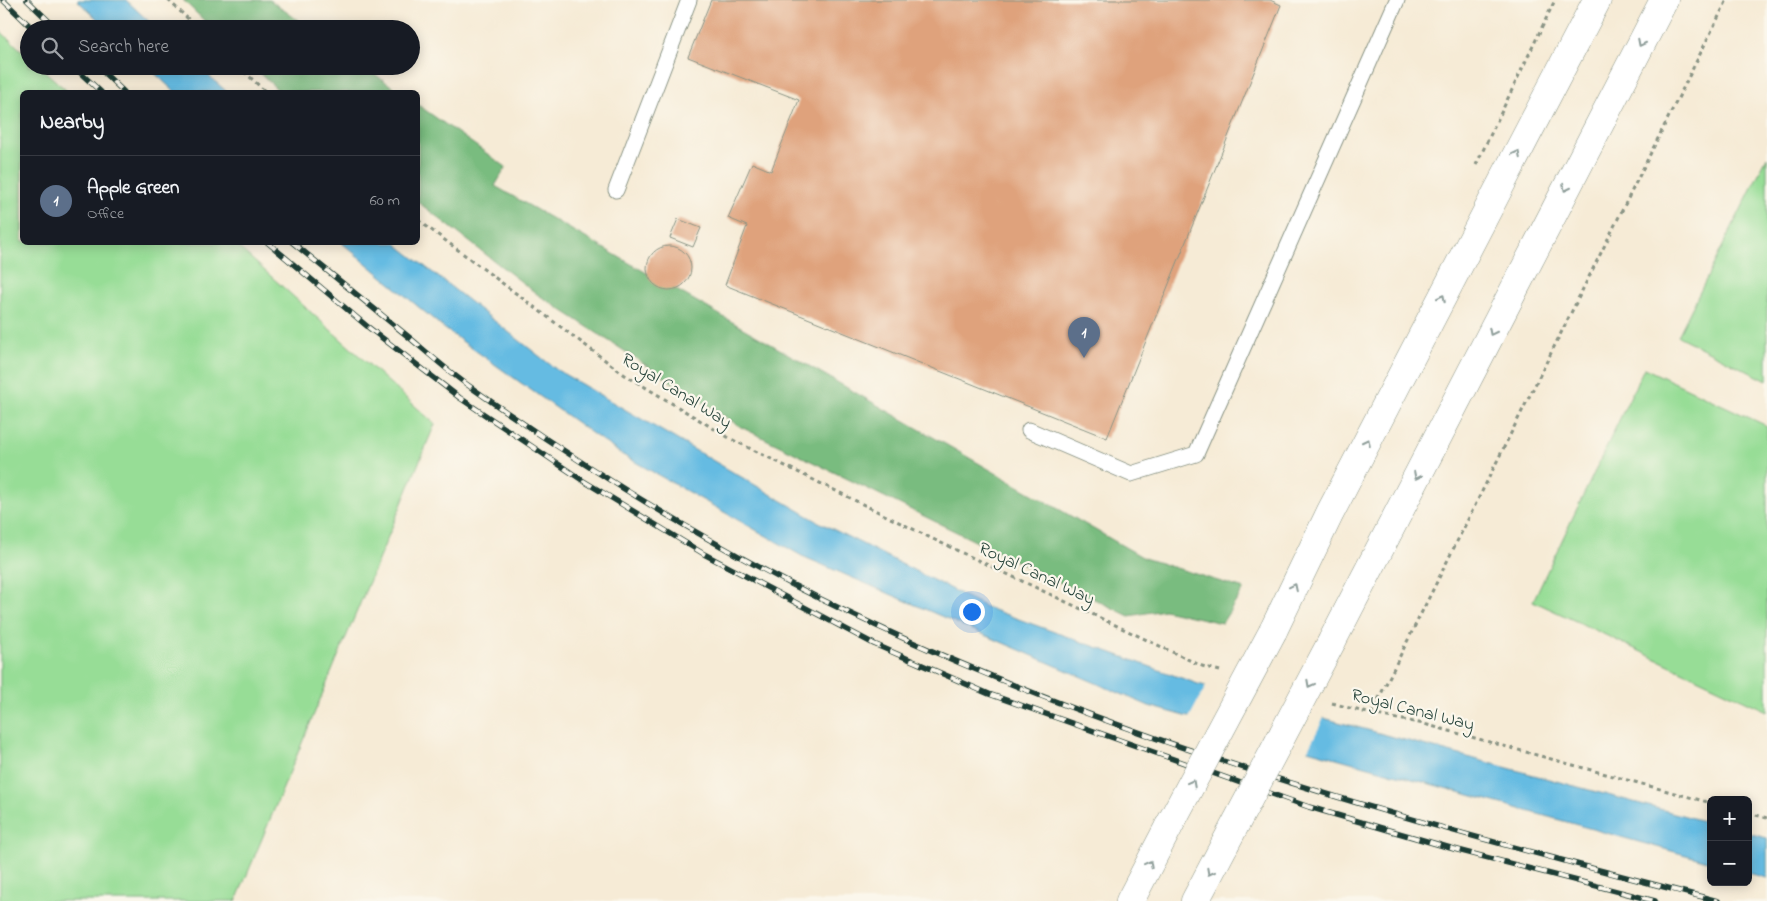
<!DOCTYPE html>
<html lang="en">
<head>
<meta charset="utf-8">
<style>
	:root { --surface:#171b24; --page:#242831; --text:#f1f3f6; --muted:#9ea1a6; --line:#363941; --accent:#d690ce }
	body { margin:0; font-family:"Indie Flower",sans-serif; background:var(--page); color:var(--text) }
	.controls { position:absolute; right:15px; bottom:15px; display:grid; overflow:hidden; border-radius:8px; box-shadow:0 2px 12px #0003 }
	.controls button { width:45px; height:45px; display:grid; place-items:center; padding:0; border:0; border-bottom:1px solid var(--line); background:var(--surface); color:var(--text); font:25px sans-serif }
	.you { position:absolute; left:971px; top:611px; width:18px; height:18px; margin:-12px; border:4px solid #fff; border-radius:50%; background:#1a73e8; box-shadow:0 0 0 8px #1a73e833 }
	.badge { display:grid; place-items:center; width:32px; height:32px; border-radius:50%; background:var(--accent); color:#fff; font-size:16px; font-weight:700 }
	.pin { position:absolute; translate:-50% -41px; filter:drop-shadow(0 1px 2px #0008) }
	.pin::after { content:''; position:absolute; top:26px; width:18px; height:15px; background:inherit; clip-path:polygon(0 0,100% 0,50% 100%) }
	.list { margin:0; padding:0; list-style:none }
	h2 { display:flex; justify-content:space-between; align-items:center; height:65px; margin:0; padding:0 20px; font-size:21px }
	h2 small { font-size:16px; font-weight:400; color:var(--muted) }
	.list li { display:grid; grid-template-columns:32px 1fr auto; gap:15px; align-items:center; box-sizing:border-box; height:90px; padding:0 20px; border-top:1px solid var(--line) }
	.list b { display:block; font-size:19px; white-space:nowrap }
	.list p { margin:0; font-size:16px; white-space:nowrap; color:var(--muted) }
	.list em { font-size:16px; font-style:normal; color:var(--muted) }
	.icon { flex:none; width:28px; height:28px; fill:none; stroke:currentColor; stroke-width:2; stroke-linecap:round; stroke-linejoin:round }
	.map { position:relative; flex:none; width:1767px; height:901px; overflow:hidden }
	.search { position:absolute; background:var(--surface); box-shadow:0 2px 12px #0003; left:20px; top:20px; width:400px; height:55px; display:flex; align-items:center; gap:12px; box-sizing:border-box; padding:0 18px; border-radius:28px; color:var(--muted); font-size:19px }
	.panel { position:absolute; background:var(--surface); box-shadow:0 2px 12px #0003; left:20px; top:90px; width:400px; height:155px; border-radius:8px }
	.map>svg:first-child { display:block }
</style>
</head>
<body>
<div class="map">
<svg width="1767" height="901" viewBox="0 0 1767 901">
	<rect width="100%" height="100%" fill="#fbf7ec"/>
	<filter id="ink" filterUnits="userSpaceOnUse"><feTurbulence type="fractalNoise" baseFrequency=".02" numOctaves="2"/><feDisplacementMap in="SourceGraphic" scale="10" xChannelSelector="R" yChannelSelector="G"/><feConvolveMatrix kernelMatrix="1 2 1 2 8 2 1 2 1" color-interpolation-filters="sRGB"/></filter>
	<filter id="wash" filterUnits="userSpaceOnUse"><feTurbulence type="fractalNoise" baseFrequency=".0096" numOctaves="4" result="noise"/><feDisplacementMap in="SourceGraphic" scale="20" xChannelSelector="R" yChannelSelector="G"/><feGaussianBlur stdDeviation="1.12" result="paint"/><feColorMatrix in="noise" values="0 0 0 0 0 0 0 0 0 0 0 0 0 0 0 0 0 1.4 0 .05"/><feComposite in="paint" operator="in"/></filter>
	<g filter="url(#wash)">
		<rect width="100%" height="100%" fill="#f6ebd6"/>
		<path fill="#97dd96" stroke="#5b8d65" d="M 0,31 L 29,57 L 29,66 L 39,66 L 68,92 L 22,92 L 22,242 L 234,243 L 435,424 L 236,901 L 0,901 Z
			M 1767,157 L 1767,381 L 1678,336 Z
			M 1644,368 L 1767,426 L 1767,711 L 1533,601 Z"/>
		<path fill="#79bc7f" stroke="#4c7c5a" d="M 183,0 L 270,0 L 310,29 L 213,29 Z
			M 253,66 L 363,66 L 400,92 L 280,92 Z
			M 418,105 L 506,167 L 495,186 L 1144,558 L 1244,589 L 1222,623 L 1164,610 L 1129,616 L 741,427 L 537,294 L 418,202 Z"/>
		<path fill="#65bbe2" stroke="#427c8b" d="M 77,0 L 126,0 L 157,29 L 108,29 Z
			M 147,66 L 198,66 L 227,92 L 175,92 Z
			M 342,243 L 395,243 L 557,370 L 817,521 L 988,608 L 1198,684 L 1711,823 L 1711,862 L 1149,706 L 802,556 L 621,454 L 445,329 Z
			M 1748,833 L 1767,838 L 1767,878 L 1748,873 Z"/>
		<path fill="#f6ebd6" d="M 1207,684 L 1325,716 L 1306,753 L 1188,720 Z"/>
		<g id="blocks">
			<path fill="#dfa27c" d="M 711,0 L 1270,0 L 1281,5 L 1107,438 L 725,285 L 747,226 L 728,218 L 752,163 L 771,171 L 799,100 L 688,57 Z
				M 678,219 L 701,228 L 693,247 L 670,238 Z
				M647 268a22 22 0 1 1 44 0a22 22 0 1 1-44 0Z"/>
		</g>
	</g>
	<g filter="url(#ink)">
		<use href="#blocks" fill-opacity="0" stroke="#8a9485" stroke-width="1"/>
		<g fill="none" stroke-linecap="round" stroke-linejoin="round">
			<defs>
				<path id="service" d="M 616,190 L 689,0
					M 1029,430 L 1131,474 L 1196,454 L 1397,0"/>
				<path id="secondary" d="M 1273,631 L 1330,513 L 1597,0
					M 1332,641 L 1664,0
					M 1130,901 L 1169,826
					M 1195,901 L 1225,844"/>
			</defs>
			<use href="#service" stroke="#8a9485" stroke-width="17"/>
			<use href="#secondary" stroke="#8a9485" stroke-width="29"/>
			<path stroke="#8a9485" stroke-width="3" stroke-dasharray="4 4" stroke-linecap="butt" d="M 168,0 L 199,29
				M 238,66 L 266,92
				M 1476,165 L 1555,0
				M 418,220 L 625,375 L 731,439 L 935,540 L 1202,666 L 1220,671
				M 1332,703 L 1371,714 L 1424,724 L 1711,803
				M 1371,714 L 1727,0
				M 1748,813 L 1767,818"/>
			<use href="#service" stroke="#fff" stroke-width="15"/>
			<use href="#secondary" stroke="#fff" stroke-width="28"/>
			<defs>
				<path id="rail" d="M 3,0 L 33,29
					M 27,0 L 57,29
					M 73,66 L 101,92
					M 97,66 L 124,92
					M 267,242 L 368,327 L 460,398 L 582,480 L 704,554 L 874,644 L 989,694 L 1309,807 L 1454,849 L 1655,901
					M 292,242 C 331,274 371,306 410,338 C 430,355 450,373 472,388 C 572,459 683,528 791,584 C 1082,734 1403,820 1718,901"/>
			</defs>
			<use href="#rail" stroke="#1f3d34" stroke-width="5.5"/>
			<use href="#rail" stroke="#fbf7ec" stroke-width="4" stroke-dasharray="11" stroke-linecap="butt"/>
			<defs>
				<path id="secondary-bridge" d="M 1169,826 L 1273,631
					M 1225,844 L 1332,641"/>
			</defs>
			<use href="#secondary-bridge" stroke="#8a9485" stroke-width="29" stroke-linecap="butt"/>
			<use href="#secondary-bridge" stroke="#fff" stroke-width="28"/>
		</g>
		<defs><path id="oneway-chevron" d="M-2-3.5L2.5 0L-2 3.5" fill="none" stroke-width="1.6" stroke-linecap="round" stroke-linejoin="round" transform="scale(1.25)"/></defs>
		<g stroke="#8f9e9a">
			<use href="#oneway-chevron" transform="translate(1641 43) rotate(117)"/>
			<use href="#oneway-chevron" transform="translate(1517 154) rotate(-63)"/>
			<use href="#oneway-chevron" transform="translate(1566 188) rotate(117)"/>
			<use href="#oneway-chevron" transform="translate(1442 298) rotate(-63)"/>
			<use href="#oneway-chevron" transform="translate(1492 332) rotate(117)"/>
			<use href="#oneway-chevron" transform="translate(1367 442) rotate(-63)"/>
			<use href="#oneway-chevron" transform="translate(1417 476) rotate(117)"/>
			<use href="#oneway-chevron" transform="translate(1294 587) rotate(-64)"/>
			<use href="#oneway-chevron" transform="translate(1310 684) rotate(118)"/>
			<use href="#oneway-chevron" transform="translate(1192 783) rotate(-62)"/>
			<use href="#oneway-chevron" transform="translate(1149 864) rotate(-62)"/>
			<use href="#oneway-chevron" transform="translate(1210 872) rotate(118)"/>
		</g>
	</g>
	<g text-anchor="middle" stroke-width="4.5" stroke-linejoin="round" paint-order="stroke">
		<g font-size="18" fill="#1f3d34" stroke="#fbf7ec">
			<text transform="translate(677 390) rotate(32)" y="6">Royal Canal Way</text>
			<text transform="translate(1037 573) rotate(25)" y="6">Royal Canal Way</text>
			<text transform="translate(1413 709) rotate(14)" y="6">Royal Canal Way</text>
		</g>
	</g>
</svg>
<div class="controls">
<button>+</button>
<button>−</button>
</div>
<div class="you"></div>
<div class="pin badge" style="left:1084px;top:358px;background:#5c6f8a">1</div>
<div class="search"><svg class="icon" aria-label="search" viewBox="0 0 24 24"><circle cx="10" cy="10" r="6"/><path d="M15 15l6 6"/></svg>Search here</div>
<section class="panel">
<h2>Nearby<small></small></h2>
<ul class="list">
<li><span class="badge" style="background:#5c6f8a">1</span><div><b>Apple Green</b><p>Office</p></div><em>60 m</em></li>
</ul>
</section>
</div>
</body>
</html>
